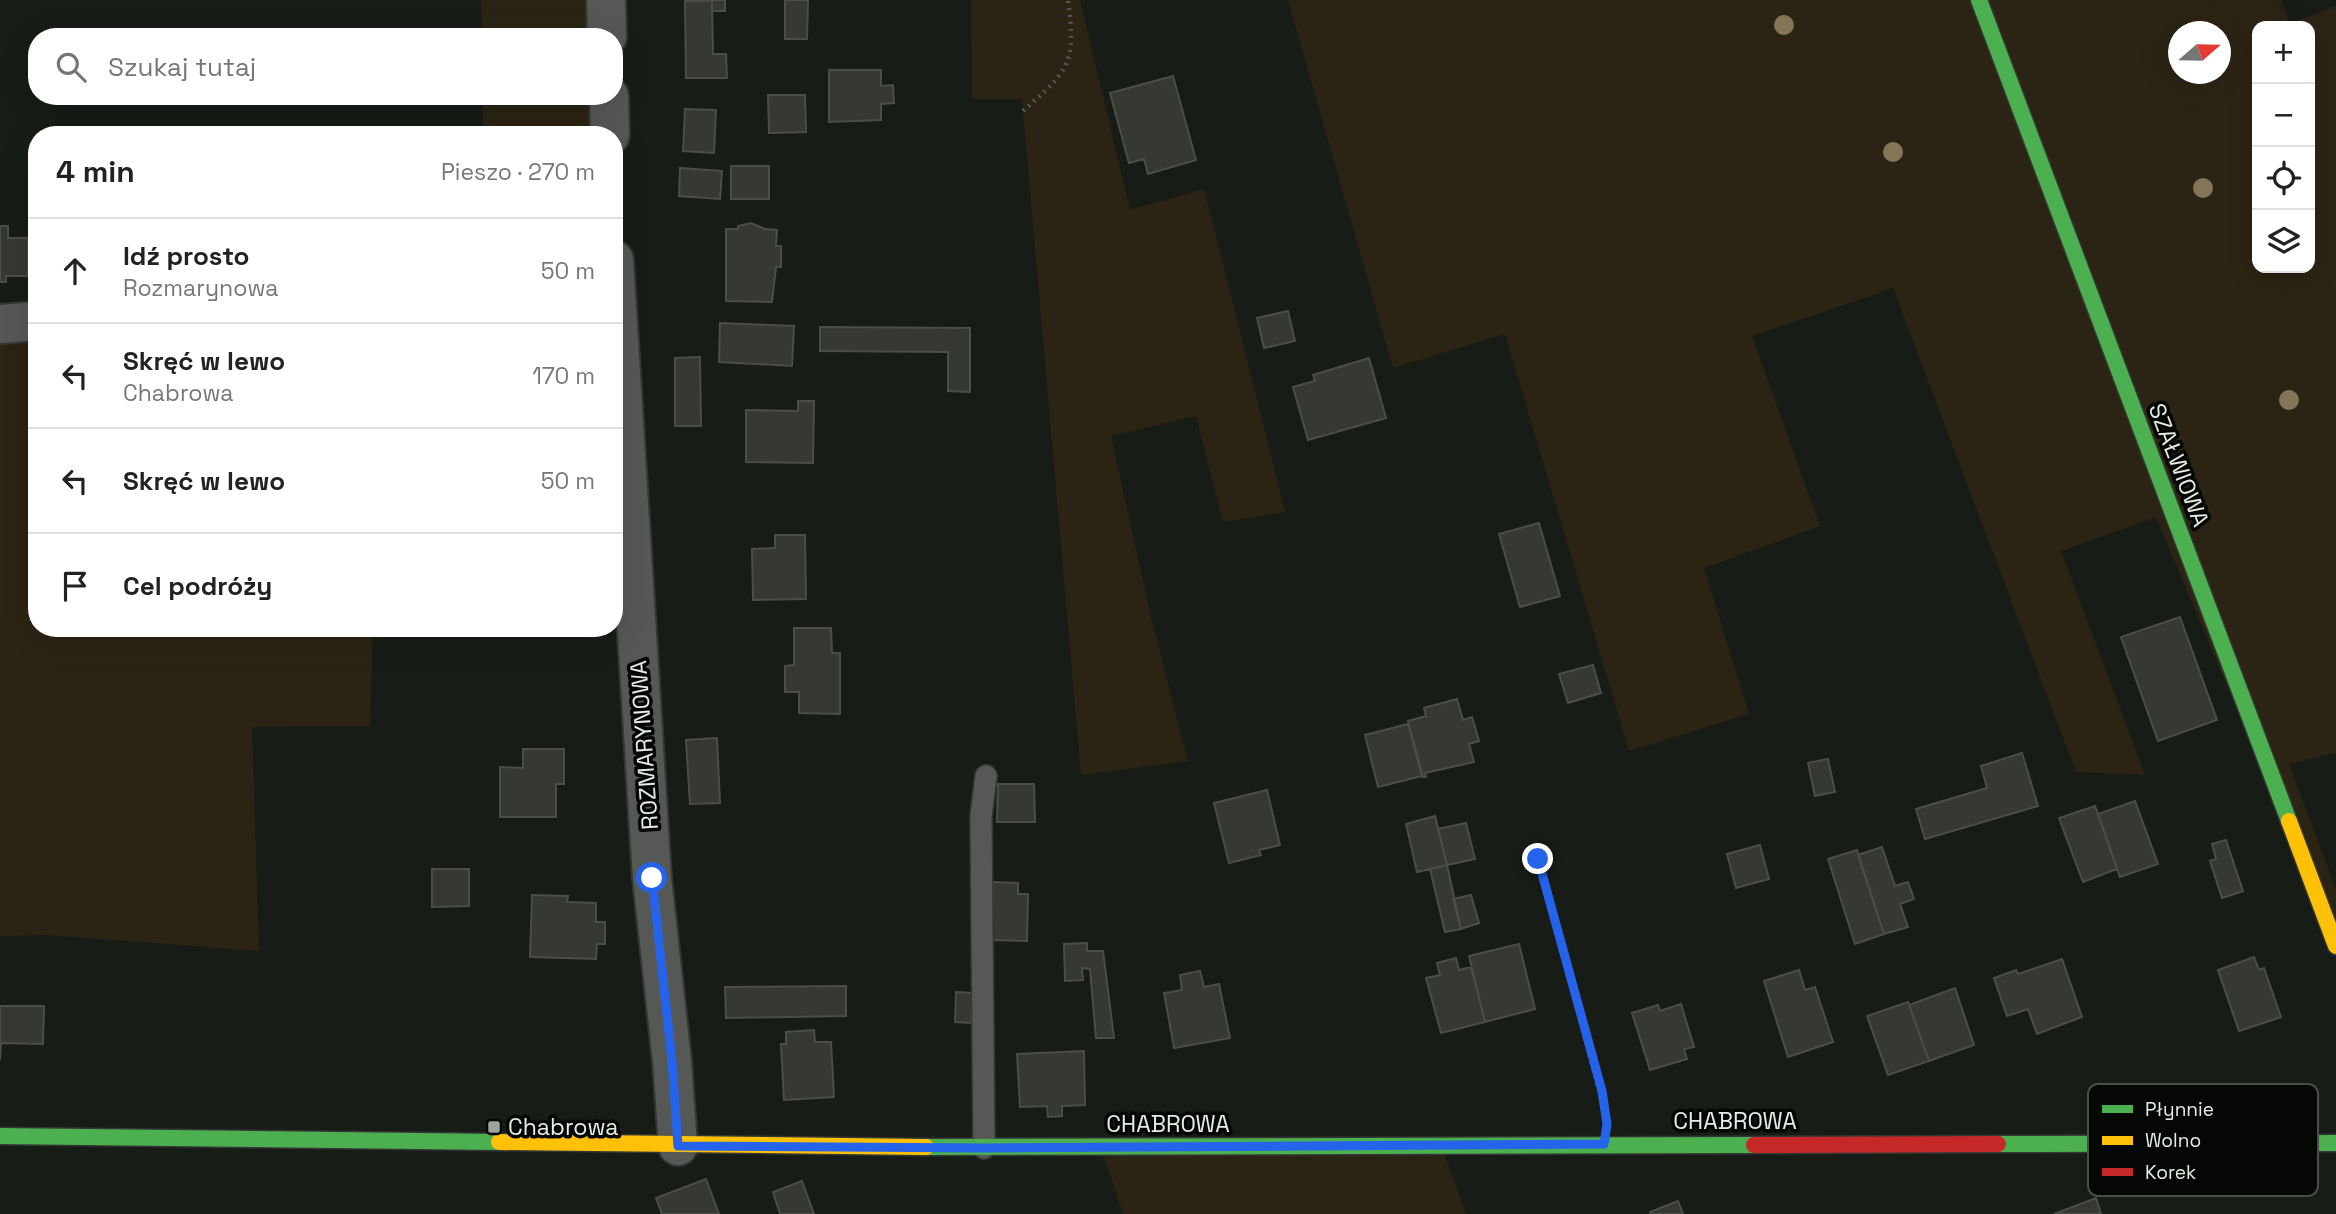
<!DOCTYPE html>
<html lang="pl">
<head>
<meta charset="utf-8">
<style>
	:root { --surface:#fff; --page:#f2f2f2; --text:#222; --muted:#767676; --line:#e0e0e0 }
	body { margin:0; font-family:"Space Grotesk",sans-serif; background:var(--page); color:var(--text) }
	.controls { position:absolute; right:21px; top:21px; display:grid; overflow:hidden; border-radius:14px; box-shadow:0 7px 28px #0002 }
	.controls button { width:63px; height:63px; display:grid; place-items:center; padding:0; border:0; border-bottom:2px solid var(--line); background:var(--surface); color:var(--text); font:35px sans-serif }
	.compass { position:absolute; left:2168px; top:21px; width:63px; height:63px; border-radius:50%; background:var(--surface); box-shadow:0 7px 28px #0002; rotate:70deg }
	.stop { position:absolute; width:21px; height:21px; margin:-16px; border:5px solid #2563eb; border-radius:50%; background:#fff }
	.stop.end { background:#2563eb; border-color:#fff; box-shadow:0 2px 7px #0008 }
	.list { margin:0; padding:0; list-style:none }
	h2 { display:flex; justify-content:space-between; align-items:center; height:91px; margin:0; padding:0 28px; font-size:30px }
	h2 small { font-size:23px; font-weight:400; color:var(--muted) }
	.list li { display:grid; grid-template-columns:46px 1fr auto; gap:21px; align-items:center; box-sizing:border-box; height:105px; padding:0 28px; border-top:2px solid var(--line) }
	.list b { display:block; font-size:26px; white-space:nowrap }
	.list p { margin:0; font-size:23px; white-space:nowrap; color:var(--muted) }
	.list em { font-size:23px; font-style:normal; color:var(--muted) }
	.icon { flex:none; width:38px; height:38px; fill:none; stroke:currentColor; stroke-width:2; stroke-linecap:round; stroke-linejoin:round }
	.map { position:relative; flex:none; width:2336px; height:1214px; overflow:hidden }
	.search { position:absolute; background:var(--surface); box-shadow:0 7px 28px #0002; left:28px; top:28px; width:595px; height:77px; display:flex; align-items:center; gap:18px; box-sizing:border-box; padding:0 24px; border-radius:28px; color:var(--muted); font-size:26px }
	.panel { position:absolute; background:var(--surface); box-shadow:0 7px 28px #0002; left:28px; top:126px; width:595px; height:511px; border-radius:28px }
	.map>svg:first-child { display:block }
</style>
</head>
<body>
<div class="map">
<svg width="2336" height="1214" viewBox="0 0 2336 1214">
	<rect width="100%" height="100%" fill="#181c17"/>
	<path fill="#2b2414" fill-rule="evenodd" d="M 481,0 L 606,0 L 607,37 L 482,37 Z
		M 971,0 L 1080,0 L 1130,210 L 1204,189 L 1285,512 L 1223,522 L 1196,416 L 1111,436 L 1152,622 L 1188,761 L 1081,775 L 1022,99 L 972,99 Z
		M 1288,0 L 2281,0 L 2290,24 L 2336,6 L 2336,753 L 2289,764 L 2336,890 L 2336,946 L 2156,517 L 2061,551 L 2145,775 L 2076,772 L 1893,288 L 1752,336 L 1820,526 L 1704,568 L 1749,714 L 1629,751 L 1505,334 L 1393,368 ZM 2257,26 L 2310,26 L 2310,268 L 2257,268 ZM 2178,32 L 2220,32 L 2220,74 L 2178,74 Z
		M 483,96 L 609,96 L 610,135 L 483,135 Z
		M 37,321 L 37,628 L 373,628 L 370,726 L 252,727 L 259,951 L 48,935 L 0,936 L 0,324 Z
		M 1441,1145 L 1466,1214 L 1123,1214 L 1101,1147 Z"/>
	<path fill="#363831" stroke="#4b4d49" stroke-width="2" d="M 685,0 L 725,0 L 725,11 L 712,11 L 712,1 Z
		M 785,0 L 808,0 L 807,39 L 785,39 Z
		M 685,1 L 712,1 L 713,54 L 726,54 L 727,78 L 686,78 Z
		M 829,70 L 881,70 L 881,86 L 893,85 L 894,103 L 881,104 L 881,120 L 829,122 Z
		M 1173,76 L 1196,160 L 1148,174 L 1144,159 L 1129,163 L 1110,93 Z
		M 768,95 L 805,95 L 806,132 L 769,133 Z
		M 685,109 L 716,110 L 714,153 L 683,151 Z
		M 731,166 L 769,166 L 769,199 L 731,199 Z
		M 680,168 L 722,171 L 720,199 L 679,196 Z
		M 751,223 L 765,229 L 777,230 L 776,246 L 781,246 L 781,267 L 776,267 L 772,302 L 726,301 L 726,229 L 738,229 L 738,226 Z
		M 0,226 L 8,226 L 8,238 L 28,238 L 28,276 L 6,276 L 6,282 L 0,282 Z
		M 1288,311 L 1295,341 L 1264,348 L 1257,318 Z
		M 720,323 L 794,326 L 792,366 L 719,362 Z
		M 820,327 L 970,328 L 970,392 L 948,391 L 948,352 L 820,351 Z
		M 700,357 L 701,426 L 675,426 L 675,358 Z
		M 1369,358 L 1386,418 L 1308,440 L 1293,387 L 1315,381 L 1313,375 Z
		M 798,401 L 814,401 L 813,463 L 746,462 L 746,410 L 798,411 Z
		M 1539,523 L 1560,596 L 1520,607 L 1499,534 Z
		M 775,535 L 805,535 L 806,599 L 753,600 L 752,549 L 775,548 Z
		M 2180,617 L 2217,720 L 2158,741 L 2121,637 Z
		M 794,628 L 831,628 L 832,653 L 840,653 L 840,714 L 799,713 L 799,692 L 785,692 L 785,666 L 794,665 Z
		M 1593,665 L 1601,693 L 1568,703 L 1559,674 Z
		M 1457,699 L 1463,720 L 1472,717 L 1479,741 L 1469,744 L 1474,762 L 1425,773 L 1426,777 L 1423,777 L 1408,721 L 1426,716 L 1424,708 Z
		M 1408,724 L 1422,776 L 1378,787 L 1365,735 Z
		M 717,738 L 720,803 L 690,804 L 686,740 Z
		M 523,749 L 564,749 L 564,784 L 556,784 L 556,817 L 500,817 L 500,767 L 523,768 Z
		M 2022,753 L 2038,806 L 1925,839 L 1916,809 L 1987,788 L 1981,766 Z
		M 1828,759 L 1835,792 L 1815,796 L 1808,763 Z
		M 998,784 L 1034,784 L 1035,822 L 997,822 Z
		M 1267,790 L 1280,845 L 1259,850 L 1261,855 L 1229,863 L 1214,803 Z
		M 2135,801 L 2158,864 L 2120,877 L 2098,814 Z
		M 2095,806 L 2117,869 L 2083,882 L 2059,818 Z
		M 1435,816 L 1447,865 L 1417,872 L 1406,824 Z
		M 1466,823 L 1475,859 L 1447,865 L 1438,829 Z
		M 2226,840 L 2243,891 L 2222,898 L 2210,861 L 2216,859 L 2212,844 Z
		M 1760,845 L 1769,879 L 1736,888 L 1727,854 Z
		M 1882,847 L 1895,886 L 1908,882 L 1914,899 L 1900,904 L 1908,927 L 1884,934 L 1858,855 Z
		M 1857,850 L 1884,934 L 1855,944 L 1828,859 Z
		M 1447,865 L 1461,929 L 1445,932 L 1430,869 Z
		M 432,869 L 469,869 L 469,906 L 432,907 Z
		M 993,882 L 1018,883 L 1018,894 L 1028,894 L 1027,941 L 992,940 Z
		M 532,895 L 568,896 L 567,902 L 596,903 L 596,922 L 605,922 L 605,944 L 597,944 L 596,959 L 530,957 Z
		M 1471,895 L 1479,923 L 1461,929 L 1453,899 Z
		M 1087,943 L 1087,951 L 1103,951 L 1114,1038 L 1096,1038 L 1090,969 L 1082,968 L 1083,980 L 1065,981 L 1064,944 Z
		M 1519,944 L 1535,1009 L 1485,1022 L 1469,956 Z
		M 2254,957 L 2259,970 L 2264,968 L 2281,1017 L 2239,1031 L 2218,970 Z
		M 1456,958 L 1459,970 L 1471,967 L 1485,1022 L 1441,1033 L 1426,978 L 1440,975 L 1437,963 Z
		M 2062,959 L 2082,1017 L 2037,1034 L 2028,1009 L 2007,1016 L 1994,978 L 2016,970 L 2018,974 Z
		M 1799,970 L 1805,990 L 1815,987 L 1833,1042 L 1788,1057 L 1764,981 Z
		M 1200,971 L 1204,987 L 1219,984 L 1230,1038 L 1174,1048 L 1164,993 L 1182,990 L 1180,975 Z
		M 846,986 L 846,1016 L 726,1018 L 725,987 Z
		M 1955,988 L 1974,1045 L 1929,1061 L 1909,1005 Z
		M 956,992 L 972,993 L 971,1023 L 955,1022 Z
		M 1908,1002 L 1929,1061 L 1888,1075 L 1867,1016 Z
		M 1681,1004 L 1694,1047 L 1684,1049 L 1687,1059 L 1650,1070 L 1632,1013 L 1658,1005 L 1660,1011 Z
		M 0,1006 L 44,1006 L 43,1044 L 1,1043 L 0,1060 Z
		M 814,1030 L 815,1042 L 831,1042 L 834,1097 L 784,1100 L 781,1044 L 786,1044 L 786,1032 Z
		M 1084,1051 L 1085,1105 L 1062,1106 L 1062,1116 L 1048,1117 L 1047,1106 L 1020,1107 L 1017,1054 Z
		M 706,1179 L 719,1214 L 662,1214 L 656,1198 Z
		M 802,1181 L 814,1214 L 780,1214 L 773,1192 Z
		M 2096,1198 L 2101,1214 L 2054,1214 Z
		M 1678,1201 L 1683,1214 L 1650,1214 L 1650,1212 Z"/>
	<g fill="none" stroke-linecap="round" stroke-linejoin="round">
		<defs>
			<path id="lane" d="M 984,1148 L 981,816 L 986,776"/>
			<path id="street" d="M 606,0 L 607,37
				M 609,96 L 610,135
				M 614,260 L 652,878 L 672,1061 L 678,1146
				M 0,324 L 37,321"/>
			<path id="fast" d="M 1979,0 L 2289,821
				M 0,1136 L 499,1142
				M 1998,1144 L 2336,1143
				M 926,1147 L 1754,1145"/>
			<path id="slow" d="M 2289,821 L 2336,946
				M 499,1142 L 926,1147"/>
			<path id="jam" d="M 1754,1145 L 1998,1144"/>
		</defs>
		<use href="#lane" stroke="#343834" stroke-width="24"/>
		<use href="#street" stroke="#343834" stroke-width="42"/>
		<use href="#fast" stroke="#343834" stroke-width="19"/>
		<use href="#slow" stroke="#343834" stroke-width="19"/>
		<use href="#jam" stroke="#343834" stroke-width="19"/>
		<path stroke="#535652" stroke-width="4.5" stroke-dasharray="2 5" stroke-linecap="butt" d="M 1023,111 C 1070,69 1076,64 1068,0
			M 1538,859 L 1604,1109"/>
		<use href="#lane" stroke="#555855" stroke-width="21"/>
		<use href="#street" stroke="#555855" stroke-width="38"/>
		<use href="#fast" stroke="#4caf50" stroke-width="16"/>
		<use href="#slow" stroke="#ffc107" stroke-width="16"/>
		<use href="#jam" stroke="#c62828" stroke-width="16"/>
	</g>
	<g fill="#837556">
		<circle cx="1784" cy="25" r="10"/>
		<circle cx="1893" cy="152" r="10"/>
		<circle cx="2203" cy="188" r="10"/>
		<circle cx="2289" cy="400" r="10"/>
	</g>
	<g fill="none" stroke-linecap="round" stroke-linejoin="round">
		<path stroke="#2563eb" stroke-width="9" d="M 652,878 L 672,1061 L 678,1146 L 985,1148 L 1604,1144 L 1607,1124 L 1602,1091 L 1538,859"/>
	</g>
	<rect fill="#9fa39e" stroke="#050705" stroke-width="2.5" x="487" y="1120" width="14" height="14" rx="3.5"/>
	<g text-anchor="middle" stroke-width="7" stroke-linejoin="round" paint-order="stroke">
		<g font-size="23" fill="#e7ece7" stroke="#050705">
			<text transform="translate(2179 465) rotate(69)" y="8">SZAŁWIOWA</text>
			<text transform="translate(644 745) rotate(-94)" y="8">ROZMARYNOWA</text>
			<text x="1735" y="1129">CHABROWA</text>
			<text x="1168" y="1132">CHABROWA</text>
		</g>
		<g font-size="23" fill="#e7ece7" stroke="#050705" text-anchor="start">
			<text x="508" y="1135">Chabrowa</text>
		</g>
	</g>
	<rect x="2088" y="1084" width="230" height="112" rx="10" fill="#050705" stroke="#494c49" stroke-width="2"/>
	<rect x="2102" y="1105" width="31" height="8" fill="#4caf50"/>
	<rect x="2102" y="1136" width="31" height="9" fill="#ffc107"/>
	<rect x="2102" y="1168" width="31" height="8" fill="#c62828"/>
	<g font-size="19" fill="#e7ece7">
		<text x="2145" y="1116">Płynnie</text>
		<text x="2145" y="1147">Wolno</text>
		<text x="2145" y="1179">Korek</text>
	</g>
</svg>
<div class="controls">
<button>+</button>
<button>−</button>
<button><svg class="icon" aria-label="locate" viewBox="0 0 24 24"><circle cx="12" cy="12" r="6"/><path d="M12 2v4M12 18v4M2 12h4M18 12h4"/></svg></button>
<button><svg class="icon" aria-label="layers" viewBox="0 0 24 24"><path d="M12 4l9 5-9 5-9-5zM3 14l9 5 9-5"/></svg></button>
</div>
<svg class="compass" viewBox="-18 -18 36 36"><path d="M0-13l5 13h-10z" fill="#e53935"/><path d="M0 13l5-13h-10z" fill="#767676"/></svg>
<div class="stop" style="left:652px;top:878px"></div>
<div class="stop end" style="left:1538px;top:859px"></div>
<div class="search"><svg class="icon" aria-label="search" viewBox="0 0 24 24"><circle cx="10" cy="10" r="6"/><path d="M15 15l6 6"/></svg>Szukaj tutaj</div>
<section class="panel">
<h2>4 min<small>Pieszo · 270 m</small></h2>
<ul class="list">
<li><svg class="icon" aria-label="ahead" viewBox="0 0 24 24"><path d="M12 20V5M6 11l6-6 6 6"/></svg><div><b>Idź prosto</b><p>Rozmarynowa</p></div><em>50 m</em></li>
<li><svg class="icon" aria-label="left" viewBox="0 0 24 24"><path d="M17 20v-9H6M10 6l-5 5 5 5"/></svg><div><b>Skręć w lewo</b><p>Chabrowa</p></div><em>170 m</em></li>
<li><svg class="icon" aria-label="left" viewBox="0 0 24 24"><path d="M17 20v-9H6M10 6l-5 5 5 5"/></svg><div><b>Skręć w lewo</b></div><em>50 m</em></li>
<li><svg class="icon" aria-label="arrive" viewBox="0 0 24 24"><path d="M6 21V4h12l-3 4 3 4H6"/></svg><div><b>Cel podróży</b></div></li>
</ul>
</section>
</div>
</body>
</html>
